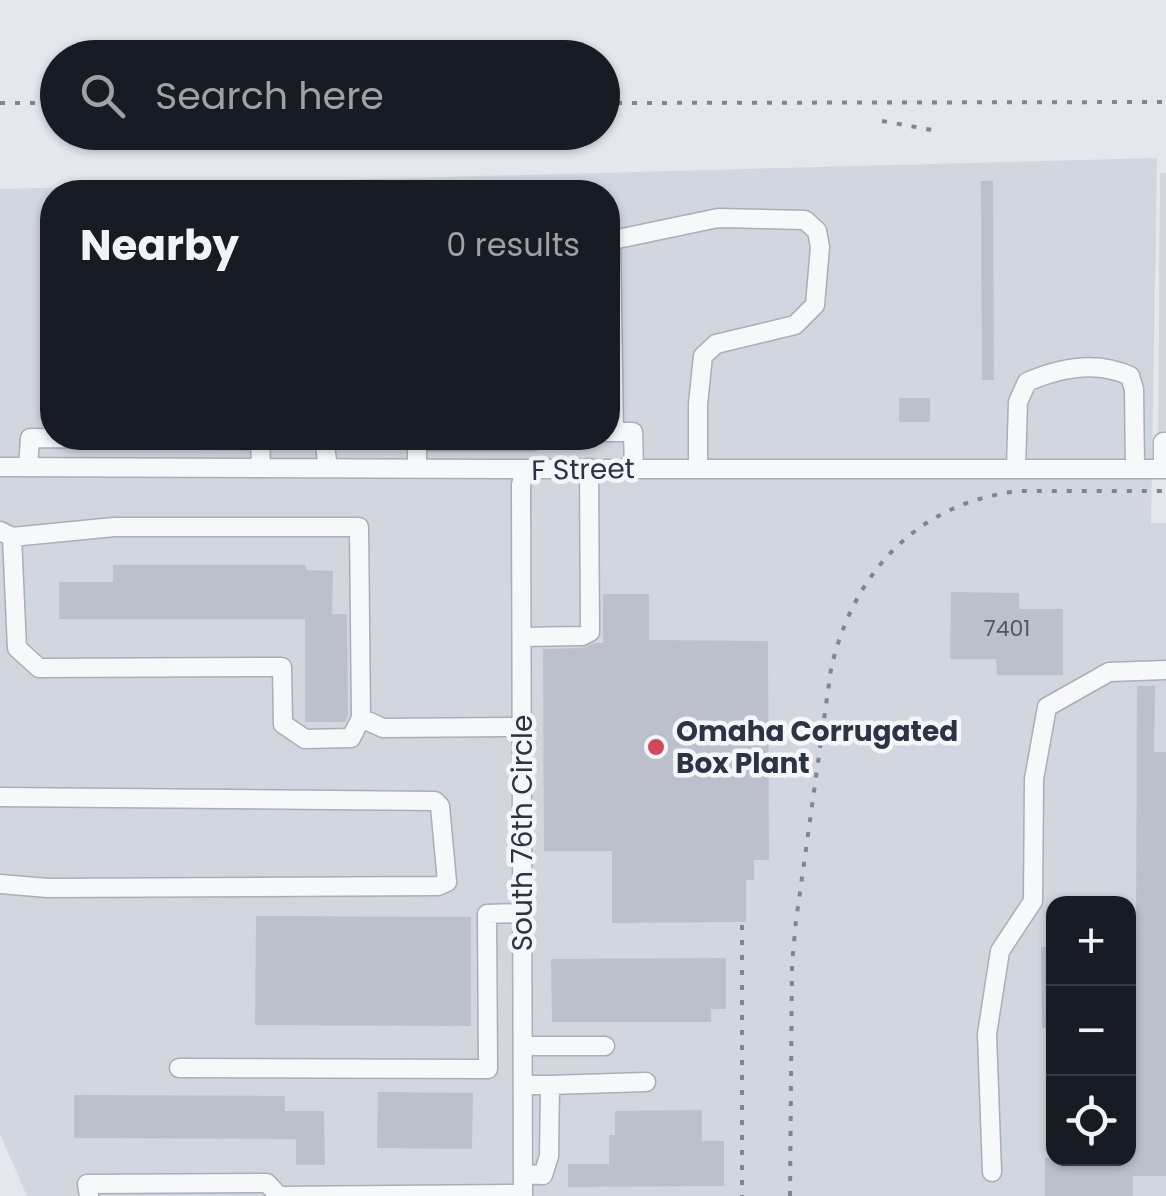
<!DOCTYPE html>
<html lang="en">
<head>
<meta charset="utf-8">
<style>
	:root { --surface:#171b24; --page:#20242c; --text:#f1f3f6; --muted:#9ea1a6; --line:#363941 }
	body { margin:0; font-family:Poppins,sans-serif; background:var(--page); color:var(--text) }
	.controls { position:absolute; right:30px; bottom:30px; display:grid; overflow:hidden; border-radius:20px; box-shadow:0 2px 8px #0004 }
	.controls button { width:90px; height:90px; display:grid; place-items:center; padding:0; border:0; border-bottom:2px solid var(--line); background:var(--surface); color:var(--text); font:50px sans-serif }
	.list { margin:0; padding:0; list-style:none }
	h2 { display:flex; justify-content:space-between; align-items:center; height:130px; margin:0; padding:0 40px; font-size:42px }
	h2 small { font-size:32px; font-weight:400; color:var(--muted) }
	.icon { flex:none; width:55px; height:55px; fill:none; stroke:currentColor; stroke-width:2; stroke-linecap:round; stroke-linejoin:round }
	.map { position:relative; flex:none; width:1166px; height:1196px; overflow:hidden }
	.search { position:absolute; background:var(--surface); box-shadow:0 2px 8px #0004; left:40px; top:40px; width:580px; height:110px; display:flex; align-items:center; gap:25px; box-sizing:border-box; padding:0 35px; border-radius:55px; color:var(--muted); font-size:38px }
	.panel { position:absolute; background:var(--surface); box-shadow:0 2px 8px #0004; left:40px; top:180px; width:580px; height:270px; border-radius:40px }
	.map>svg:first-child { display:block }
</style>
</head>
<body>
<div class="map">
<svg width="1166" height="1196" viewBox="0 0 1166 1196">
	<rect width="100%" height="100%" fill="#e4e7ec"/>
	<path fill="#d2d6de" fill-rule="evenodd" d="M 1157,158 L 1151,523 L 1166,523 L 1166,1196 L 27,1196 L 0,1134 L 0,189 ZM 52,192 L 608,192 L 608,438 L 52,438 ZM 1054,904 L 1128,904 L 1128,1158 L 1054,1158 Z
		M 1160,173 L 1166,173 L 1166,455 L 1158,455 Z"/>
	<path fill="#bbc0ca" d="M 981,181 L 993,181 L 994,380 L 982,380 Z
		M 899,398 L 930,398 L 930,422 L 899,422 Z
		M 113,565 L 306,565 L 306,570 L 333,571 L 332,614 L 347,614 L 348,715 L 345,722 L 305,722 L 305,619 L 59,619 L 59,582 L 113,582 Z
		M 951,592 L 1019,593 L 1019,609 L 1063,609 L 1063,675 L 997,675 L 996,659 L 950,659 Z
		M 603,594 L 649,594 L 649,640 L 768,641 L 769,860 L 754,860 L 754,880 L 746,880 L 746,922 L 612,923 L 612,851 L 544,851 L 543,649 L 582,648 L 595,643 L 603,643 Z
		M 1137,686 L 1155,686 L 1154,752 L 1166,752 L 1166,1176 L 1133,1176 L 1133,1196 L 1045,1196 L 1045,1158 L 1128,1158 L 1128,947 L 1136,947 Z
		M 256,916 L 471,917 L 471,1026 L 255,1025 Z
		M 1041,947 L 1054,947 L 1054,1028 L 1042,1028 Z
		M 726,958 L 726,1009 L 711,1009 L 711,1022 L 552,1022 L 551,959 Z
		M 378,1092 L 473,1093 L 472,1149 L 377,1148 Z
		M 74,1095 L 285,1096 L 285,1111 L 324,1111 L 325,1165 L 296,1165 L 296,1139 L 74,1138 Z
		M 702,1110 L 702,1141 L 724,1141 L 724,1186 L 568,1187 L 568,1164 L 609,1164 L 609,1135 L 615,1135 L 615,1111 Z"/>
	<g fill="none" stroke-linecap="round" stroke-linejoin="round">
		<defs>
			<path id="minor" d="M 608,241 L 718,218 L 805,220 L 817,231 L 820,247 L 815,305 L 795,325 L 716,344 L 703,356 L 698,404 L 698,468
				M 611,241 L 614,432
				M 608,432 L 633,432 L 634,468
				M 324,438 L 328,468
				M 0,467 L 503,469 L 1166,469
				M 28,467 L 30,438 L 260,440 L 261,467
				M 417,468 L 417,441 L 533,441 L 543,438
				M 1016,468 L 1018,402 L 1027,382 C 1059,368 1096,360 1130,376 L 1134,389 L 1135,469
				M 1163,469 L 1163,442 L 1166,442
				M 0,531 L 12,537 L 17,648 L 39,668 L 282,667 L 283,724 L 305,739 L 351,738 L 361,718 L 359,527 L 114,527 L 12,537
				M 522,637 L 582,636 L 590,632 L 589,468
				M 361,718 L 383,728 L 522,727
				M 0,797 L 435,801 L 440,806 L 447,882 L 438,886 L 48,888 L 0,884
				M 523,1046 L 605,1046
				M 179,1068 L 488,1069 L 487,914 L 523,913
				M 523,1085 L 550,1085 L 549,1156 L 543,1175 L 523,1174
				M 550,1085 L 646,1082
				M 992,1172 L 987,1034 L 1000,951 L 1033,901 L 1034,779 L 1047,707 L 1109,672 L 1166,670
				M 89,1196 L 87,1184 L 267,1183 L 279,1196 L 523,1194
				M 523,1196 L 521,485 L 525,469"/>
		</defs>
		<use href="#minor" stroke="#a9aeb7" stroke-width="21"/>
		<use href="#minor" stroke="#f7f8fa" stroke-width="18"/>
		<path stroke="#7d8696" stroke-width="4" stroke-dasharray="5 10" stroke-linecap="butt" d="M 0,103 L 58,103
			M 602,103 L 1166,102
			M 882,121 L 938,131
			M 742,925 L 742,1196
			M 790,1196 L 792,964 L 796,921 L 831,669 C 853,572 919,501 1021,491 L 1166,491"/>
	</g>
	<circle fill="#d1495b" stroke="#f4f6f9" stroke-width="4" cx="656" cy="747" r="10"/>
	<g text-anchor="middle" stroke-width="9" stroke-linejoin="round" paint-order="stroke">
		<g font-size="22" fill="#4f5766">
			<text x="1007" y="636">7401</text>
		</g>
		<g font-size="28" fill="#2b3445" stroke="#f4f6f9">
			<text transform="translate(583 469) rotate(-1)" y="10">F Street</text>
			<text transform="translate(522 833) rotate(-90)" y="10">South 76th Circle</text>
		</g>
		<g font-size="28" font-weight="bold" fill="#2b3445" stroke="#f4f6f9" text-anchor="start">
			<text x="676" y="741">Omaha Corrugated<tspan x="676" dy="32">Box Plant</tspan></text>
		</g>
	</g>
</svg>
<div class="controls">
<button>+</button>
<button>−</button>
<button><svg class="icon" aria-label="locate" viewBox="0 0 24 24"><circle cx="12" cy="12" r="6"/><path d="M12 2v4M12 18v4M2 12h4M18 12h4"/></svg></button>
</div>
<div class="search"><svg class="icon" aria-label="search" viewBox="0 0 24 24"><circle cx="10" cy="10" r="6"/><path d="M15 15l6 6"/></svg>Search here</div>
<section class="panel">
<h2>Nearby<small>0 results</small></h2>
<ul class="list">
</ul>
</section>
</div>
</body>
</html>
